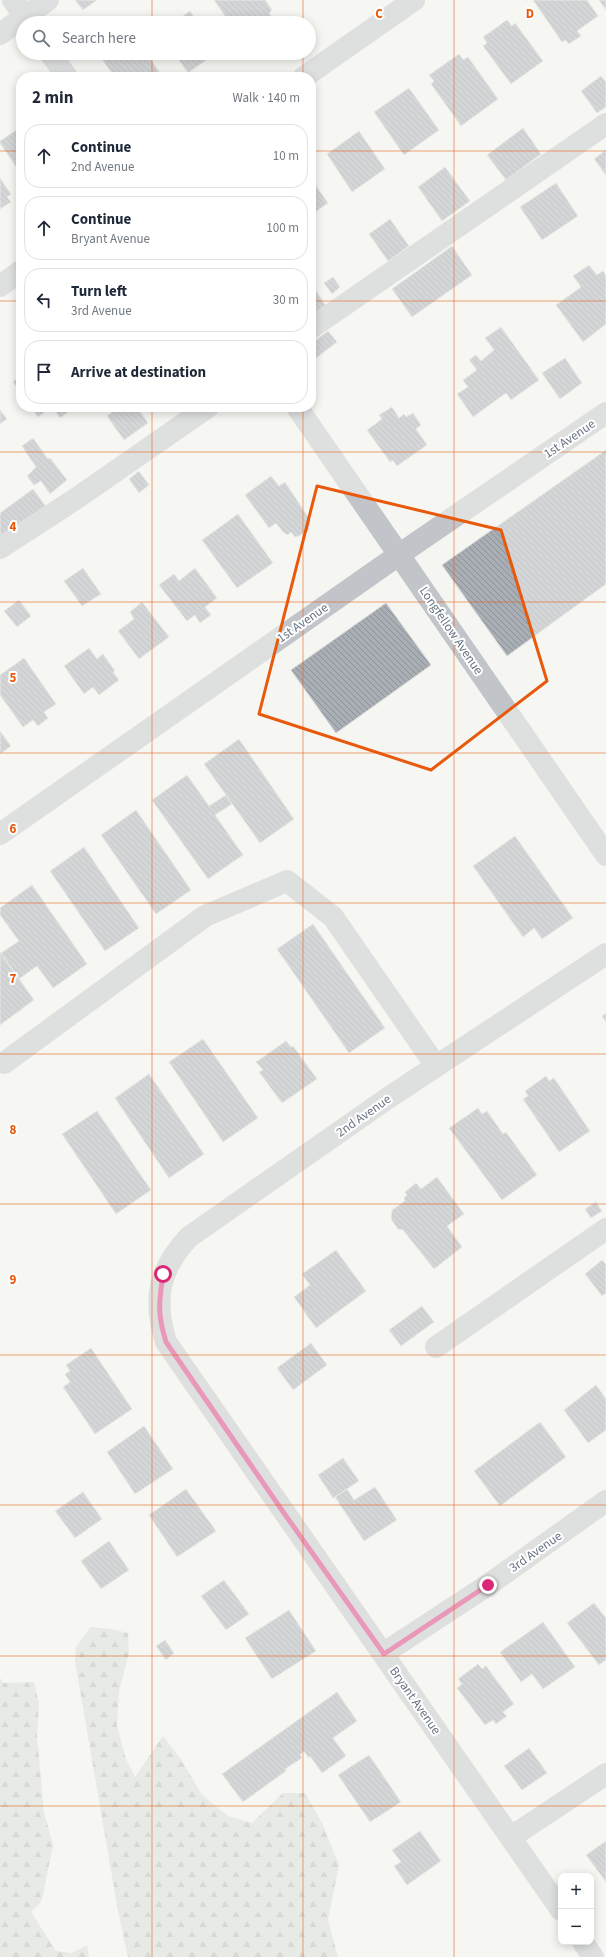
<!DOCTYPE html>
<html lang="en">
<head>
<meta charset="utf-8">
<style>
	:root { --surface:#fff; --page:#f2f2f3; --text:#1f2937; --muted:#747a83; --line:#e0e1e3 }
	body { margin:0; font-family:"Source Sans 3",sans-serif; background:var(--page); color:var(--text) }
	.controls { position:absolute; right:12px; bottom:12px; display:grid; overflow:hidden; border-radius:8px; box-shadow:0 2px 10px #0003 }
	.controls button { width:36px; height:36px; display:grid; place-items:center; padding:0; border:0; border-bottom:1px solid var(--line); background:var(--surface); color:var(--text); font:20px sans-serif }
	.stop { position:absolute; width:12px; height:12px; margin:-9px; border:3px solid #db2777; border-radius:50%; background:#fff }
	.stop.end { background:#db2777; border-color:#fff; box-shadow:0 1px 4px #0008 }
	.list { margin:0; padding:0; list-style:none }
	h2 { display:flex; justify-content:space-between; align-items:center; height:52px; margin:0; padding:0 16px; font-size:17px }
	h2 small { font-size:13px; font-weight:400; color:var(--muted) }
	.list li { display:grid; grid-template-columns:26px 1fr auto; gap:12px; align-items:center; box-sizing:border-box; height:64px; margin:0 8px 8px; padding:0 8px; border:1px solid var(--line); border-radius:16px }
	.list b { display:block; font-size:15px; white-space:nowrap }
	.list p { margin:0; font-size:13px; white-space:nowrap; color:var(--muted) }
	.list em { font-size:13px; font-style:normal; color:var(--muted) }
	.icon { flex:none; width:22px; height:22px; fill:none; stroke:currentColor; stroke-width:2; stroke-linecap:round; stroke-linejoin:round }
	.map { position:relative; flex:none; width:606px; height:1957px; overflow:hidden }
	.search { position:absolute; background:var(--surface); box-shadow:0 2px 10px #0003; left:16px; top:16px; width:300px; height:44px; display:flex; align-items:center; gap:10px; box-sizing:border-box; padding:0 14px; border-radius:22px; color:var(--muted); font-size:15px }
	.panel { position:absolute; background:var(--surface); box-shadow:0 2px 10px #0003; left:16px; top:72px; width:300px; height:340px; border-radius:16px }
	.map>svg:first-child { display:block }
</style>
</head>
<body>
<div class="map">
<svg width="606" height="1957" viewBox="0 0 606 1957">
	<defs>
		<pattern id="forest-firs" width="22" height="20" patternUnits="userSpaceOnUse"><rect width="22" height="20" fill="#d6dcd4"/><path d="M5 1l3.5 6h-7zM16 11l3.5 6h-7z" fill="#b1b7b1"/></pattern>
		<pattern id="building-back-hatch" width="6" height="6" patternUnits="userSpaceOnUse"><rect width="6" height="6" fill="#a8aeb4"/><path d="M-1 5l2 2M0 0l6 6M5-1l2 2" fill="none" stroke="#8d9298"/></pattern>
	</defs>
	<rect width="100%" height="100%" fill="#f5f6f2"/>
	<path fill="url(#forest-firs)" d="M 91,1627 L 111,1629 L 128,1633 L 129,1654 L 119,1691 L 117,1726 L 126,1759 L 135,1777 L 163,1736 L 181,1759 L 202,1795 L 228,1816 L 252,1823 L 283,1793 L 305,1793 L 323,1825 L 339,1865 L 328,1920 L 338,1957 L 128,1957 L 118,1911 L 75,1661 L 76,1647 Z
		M 0,1678 L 3,1683 L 34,1682 L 39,1704 L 37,1736 L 44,1812 L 53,1845 L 43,1895 L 40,1903 L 31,1912 L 56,1951 L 72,1953 L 87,1945 L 89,1957 L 0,1957 Z"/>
	<path fill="url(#building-back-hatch)" stroke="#d7d7d5" d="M 75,0 L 97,0 L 83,10 Z
		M 214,0 L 265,0 L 272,10 L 269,13 L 274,20 L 269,23 L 230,23 Z
		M 533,0 L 587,0 L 598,16 L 577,31 L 581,36 L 569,44 L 565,40 L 562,42 Z
		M 599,0 L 606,0 L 606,10 Z
		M 190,11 L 198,23 L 173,23 Z
		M 168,16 L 172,23 L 158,23 Z
		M 507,20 L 512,26 L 515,23 L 543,61 L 511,84 L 483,46 L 487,43 L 483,37 Z
		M 108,53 L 146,53 L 163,77 L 115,77 L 101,58 Z
		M 174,53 L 216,53 L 188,73 Z
		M 459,54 L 463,60 L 468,57 L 498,99 L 461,126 L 431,84 L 434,81 L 429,75 Z
		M 601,76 L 606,82 L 606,107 L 597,113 L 581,91 Z
		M 409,88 L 439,130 L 404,155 L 374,112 Z
		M 21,127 L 21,174 L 0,143 L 0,141 Z
		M 523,128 L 541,154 L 506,180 L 487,155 Z
		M 359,131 L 385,169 L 352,192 L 327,154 Z
		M 606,150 L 606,175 L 594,159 Z
		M 445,167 L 470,201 L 442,221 L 418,187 Z
		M 0,178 L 11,194 L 7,197 L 11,202 L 0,209 Z
		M 311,179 L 328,203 L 311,215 Z
		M 556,183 L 578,216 L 542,240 L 520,207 Z
		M 390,219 L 409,246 L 388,261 L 369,234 Z
		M 452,246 L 472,275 L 412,317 L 392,289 Z
		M 589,265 L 597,275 L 603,271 L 606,276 L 606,324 L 583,342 L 556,305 L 581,287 L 573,276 Z
		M 333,277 L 340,287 L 332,294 L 324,283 Z
		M 316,291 L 327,307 L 311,318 L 311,295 Z
		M 501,327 L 539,380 L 511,400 L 506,393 L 473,417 L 457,394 L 468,387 L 463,380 L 477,370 L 469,360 L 476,355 L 481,361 L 494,350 L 485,338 Z
		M 328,331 L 337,342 L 311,362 L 311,344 Z
		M 565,358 L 582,383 L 560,399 L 542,373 Z
		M 21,375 L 21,393 L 13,382 Z
		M 31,407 L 51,407 L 38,417 Z
		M 52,407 L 75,407 L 60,418 Z
		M 119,407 L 137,407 L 148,423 L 124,440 L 107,416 Z
		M 392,407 L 399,418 L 404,414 L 406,417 L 413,413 L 421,425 L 416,429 L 427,445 L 397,466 L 393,460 L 390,462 L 367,430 L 382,419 L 379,415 Z
		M 0,410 L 7,419 L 0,424 Z
		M 33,438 L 48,459 L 50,458 L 67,480 L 50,494 L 41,481 L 34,485 L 27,476 L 36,467 L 22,446 Z
		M 606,450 L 606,584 L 507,656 L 442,565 Z
		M 139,471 L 149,485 L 139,493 L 129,479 Z
		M 271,476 L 279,486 L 285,482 L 310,520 L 308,530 L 299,536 L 295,537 L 291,532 L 288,535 L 283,532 L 276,523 L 269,528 L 245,495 Z
		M 33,489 L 47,508 L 0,536 L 0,513 Z
		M 238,514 L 273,563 L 237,588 L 202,540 Z
		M 83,568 L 101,594 L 82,606 L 64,581 Z
		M 195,568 L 217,598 L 205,607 L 211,615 L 200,623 L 195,615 L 187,621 L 159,585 L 174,574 L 179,581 Z
		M 19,600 L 31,616 L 17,627 L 4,611 Z
		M 142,602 L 169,637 L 139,659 L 118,631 L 134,619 L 130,612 Z
		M 386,603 L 431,665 L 336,733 L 291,670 Z
		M 89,648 L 97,659 L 103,654 L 115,671 L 113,672 L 119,680 L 99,695 L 93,687 L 84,694 L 64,666 Z
		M 24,658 L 56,704 L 44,712 L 48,718 L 38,726 L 33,720 L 23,727 L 0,695 L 0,675 Z
		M 0,731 L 11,746 L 0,754 Z
		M 239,739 L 294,819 L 260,843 L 204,764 Z
		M 187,775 L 209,806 L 226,795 L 232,804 L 215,815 L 243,855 L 208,879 L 152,800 Z
		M 136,810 L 191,890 L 156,914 L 101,835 Z
		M 515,836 L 573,918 L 542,939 L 534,928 L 523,937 L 473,866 Z
		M 84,847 L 139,928 L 105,951 L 50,871 Z
		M 32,885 L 87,964 L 53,988 L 37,966 L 19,979 L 1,953 L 19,941 L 0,915 L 0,908 Z
		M 313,924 L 385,1028 L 349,1053 L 277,949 Z
		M 0,952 L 34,1000 L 0,1025 Z
		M 606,1013 L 606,1022 L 602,1016 Z
		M 203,1039 L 258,1118 L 223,1142 L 169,1062 Z
		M 286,1041 L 291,1047 L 293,1046 L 317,1079 L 282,1103 L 259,1072 L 263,1070 L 256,1062 Z
		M 149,1074 L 204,1154 L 169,1178 L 115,1098 Z
		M 546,1076 L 549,1081 L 554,1078 L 590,1131 L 559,1152 L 523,1099 L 528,1096 L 525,1091 Z
		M 478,1108 L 482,1114 L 487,1111 L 503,1134 L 506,1132 L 537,1175 L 502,1200 L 449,1128 Z
		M 97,1111 L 151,1190 L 116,1214 L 62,1134 Z
		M 437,1177 L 464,1214 L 447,1226 L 462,1247 L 434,1269 L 403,1230 L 398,1229 L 391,1219 L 392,1210 L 405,1201 L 404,1198 L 407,1195 L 405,1192 L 416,1183 L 421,1189 Z
		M 596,1202 L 602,1211 L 591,1218 L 585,1209 Z
		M 336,1250 L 366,1291 L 316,1328 L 294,1297 L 310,1285 L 302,1274 Z
		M 602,1260 L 606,1265 L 606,1293 L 602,1296 L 585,1274 Z
		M 422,1306 L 434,1322 L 401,1346 L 389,1330 Z
		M 311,1343 L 327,1365 L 293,1390 L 277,1368 Z
		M 91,1348 L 132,1409 L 95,1434 L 63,1387 L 70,1382 L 65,1374 L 70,1371 L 66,1365 Z
		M 596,1385 L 606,1399 L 606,1430 L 588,1443 L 564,1410 Z
		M 540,1422 L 566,1457 L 500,1506 L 474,1471 Z
		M 144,1426 L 173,1469 L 135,1494 L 107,1452 Z
		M 343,1458 L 359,1481 L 333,1498 L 318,1475 Z
		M 375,1487 L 397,1520 L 364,1541 L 335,1497 L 347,1489 L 354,1500 Z
		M 186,1489 L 216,1531 L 177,1557 L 149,1515 Z
		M 83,1492 L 102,1519 L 75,1538 L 55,1511 Z
		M 109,1541 L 129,1570 L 101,1589 L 81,1561 Z
		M 224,1580 L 249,1614 L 226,1630 L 201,1596 Z
		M 594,1603 L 606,1618 L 606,1660 L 599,1665 L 567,1623 Z
		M 289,1610 L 316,1651 L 272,1679 L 245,1638 Z
		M 543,1622 L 575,1667 L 543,1689 L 532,1674 L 521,1682 L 500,1652 Z
		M 165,1640 L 174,1653 L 166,1660 L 156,1646 Z
		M 478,1664 L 482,1669 L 486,1666 L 514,1704 L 503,1712 L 507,1716 L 496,1724 L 493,1720 L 485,1725 L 457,1688 L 462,1684 L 458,1679 Z
		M 337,1692 L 357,1721 L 333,1738 L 346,1756 L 322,1773 L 310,1756 L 309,1758 L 304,1751 L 300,1755 L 302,1758 L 285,1769 L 286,1771 L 243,1802 L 222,1774 Z
		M 529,1748 L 547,1773 L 522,1790 L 504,1766 Z
		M 369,1755 L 401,1802 L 370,1822 L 338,1775 Z
		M 420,1831 L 441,1861 L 407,1885 L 394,1866 L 401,1862 L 392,1850 Z
		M 606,1841 L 606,1882 L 586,1855 Z"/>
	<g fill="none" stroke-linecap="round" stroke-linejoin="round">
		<path stroke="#c1c4c8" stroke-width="22" d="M 13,0 L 29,23
			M 0,34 L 48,0
			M 50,53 L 67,77
			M 304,77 L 414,0
			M 0,286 L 21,271
			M 311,328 L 606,124
			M 297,407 L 606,855
			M 0,548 L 77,498 L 208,407
			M 0,834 L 400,554 L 606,413
			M 4,1063 L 205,916 L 287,881 L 333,917 L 436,1066
			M 436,1347 L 606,1229
			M 384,1653 L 488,1585 L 606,1501
			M 511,1837 L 606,1774
			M 561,1910 L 166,1342 C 153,1300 158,1270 189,1237 L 388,1098 L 606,954
			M 583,1942 L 593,1957"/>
	</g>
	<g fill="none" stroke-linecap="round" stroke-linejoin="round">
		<path stroke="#db2777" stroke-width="5" d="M 163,1274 C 159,1304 157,1312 166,1342 L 286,1516 L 384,1654 L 488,1585"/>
	</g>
	<path d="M0 0H606V1957H0ZM 317,486 L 501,530 L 547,681 L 431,770 L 259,714 Z" fill="#f5f6f2" fill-opacity=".55" fill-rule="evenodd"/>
	<path fill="none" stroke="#e8590c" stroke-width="3" stroke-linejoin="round" d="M 317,486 L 501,530 L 547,681 L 431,770 L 259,714 Z"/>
	<path fill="none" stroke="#e8590c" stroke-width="1" stroke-opacity="0.55" d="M 152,0 L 152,23M 303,0 L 303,23M 454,0 L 454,1957M 152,53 L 152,77M 303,53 L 303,77M 0,151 L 21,151M 311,151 L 606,151M 0,301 L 21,301M 311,301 L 606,301M 152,407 L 152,1957M 303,407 L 303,1957M 0,452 L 606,452M 0,602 L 606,602M 0,753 L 606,753M 0,903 L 606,903M 0,1054 L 606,1054M 0,1204 L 606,1204M 0,1355 L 606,1355M 0,1505 L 606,1505M 0,1656 L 606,1656M 0,1806 L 606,1806"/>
	<g text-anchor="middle" stroke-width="4" stroke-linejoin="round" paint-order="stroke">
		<g font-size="13" fill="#667382" stroke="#fff">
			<text transform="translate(569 438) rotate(-34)" y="5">1st Avenue</text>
			<text transform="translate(302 622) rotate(-35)" y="5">1st Avenue</text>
			<text transform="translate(452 630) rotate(56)" y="5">Longfellow Avenue</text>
			<text transform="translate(363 1115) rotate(-35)" y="5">2nd Avenue</text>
			<text transform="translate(535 1551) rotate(-35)" y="5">3rd Avenue</text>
			<text transform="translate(416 1700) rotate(55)" y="5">Bryant Avenue</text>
		</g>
	</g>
	<g font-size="13" text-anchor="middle" font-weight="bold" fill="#e8590c" stroke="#fff" stroke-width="4" stroke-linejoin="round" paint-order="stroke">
		<text x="379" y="18">C</text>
		<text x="530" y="18">D</text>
		<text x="13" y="531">4</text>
		<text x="13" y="682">5</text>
		<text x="13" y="833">6</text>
		<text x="13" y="983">7</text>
		<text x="13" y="1134">8</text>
		<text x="13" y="1284">9</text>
	</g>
</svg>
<div class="controls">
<button>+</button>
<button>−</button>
</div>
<div class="stop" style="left:163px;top:1274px"></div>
<div class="stop end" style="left:488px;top:1585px"></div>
<div class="search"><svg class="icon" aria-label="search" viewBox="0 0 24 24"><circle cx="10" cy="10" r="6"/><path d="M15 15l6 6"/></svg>Search here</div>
<section class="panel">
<h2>2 min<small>Walk · 140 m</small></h2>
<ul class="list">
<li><svg class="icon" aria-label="ahead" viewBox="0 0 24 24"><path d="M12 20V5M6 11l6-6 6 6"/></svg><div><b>Continue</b><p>2nd Avenue</p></div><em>10 m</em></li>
<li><svg class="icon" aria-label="ahead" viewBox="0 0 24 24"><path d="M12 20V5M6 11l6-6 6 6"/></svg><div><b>Continue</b><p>Bryant Avenue</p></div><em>100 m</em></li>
<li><svg class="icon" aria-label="left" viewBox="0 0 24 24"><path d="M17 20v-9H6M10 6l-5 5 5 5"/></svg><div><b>Turn left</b><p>3rd Avenue</p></div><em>30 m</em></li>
<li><svg class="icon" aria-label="arrive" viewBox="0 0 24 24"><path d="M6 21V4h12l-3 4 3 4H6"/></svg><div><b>Arrive at destination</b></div></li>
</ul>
</section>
</div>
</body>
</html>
